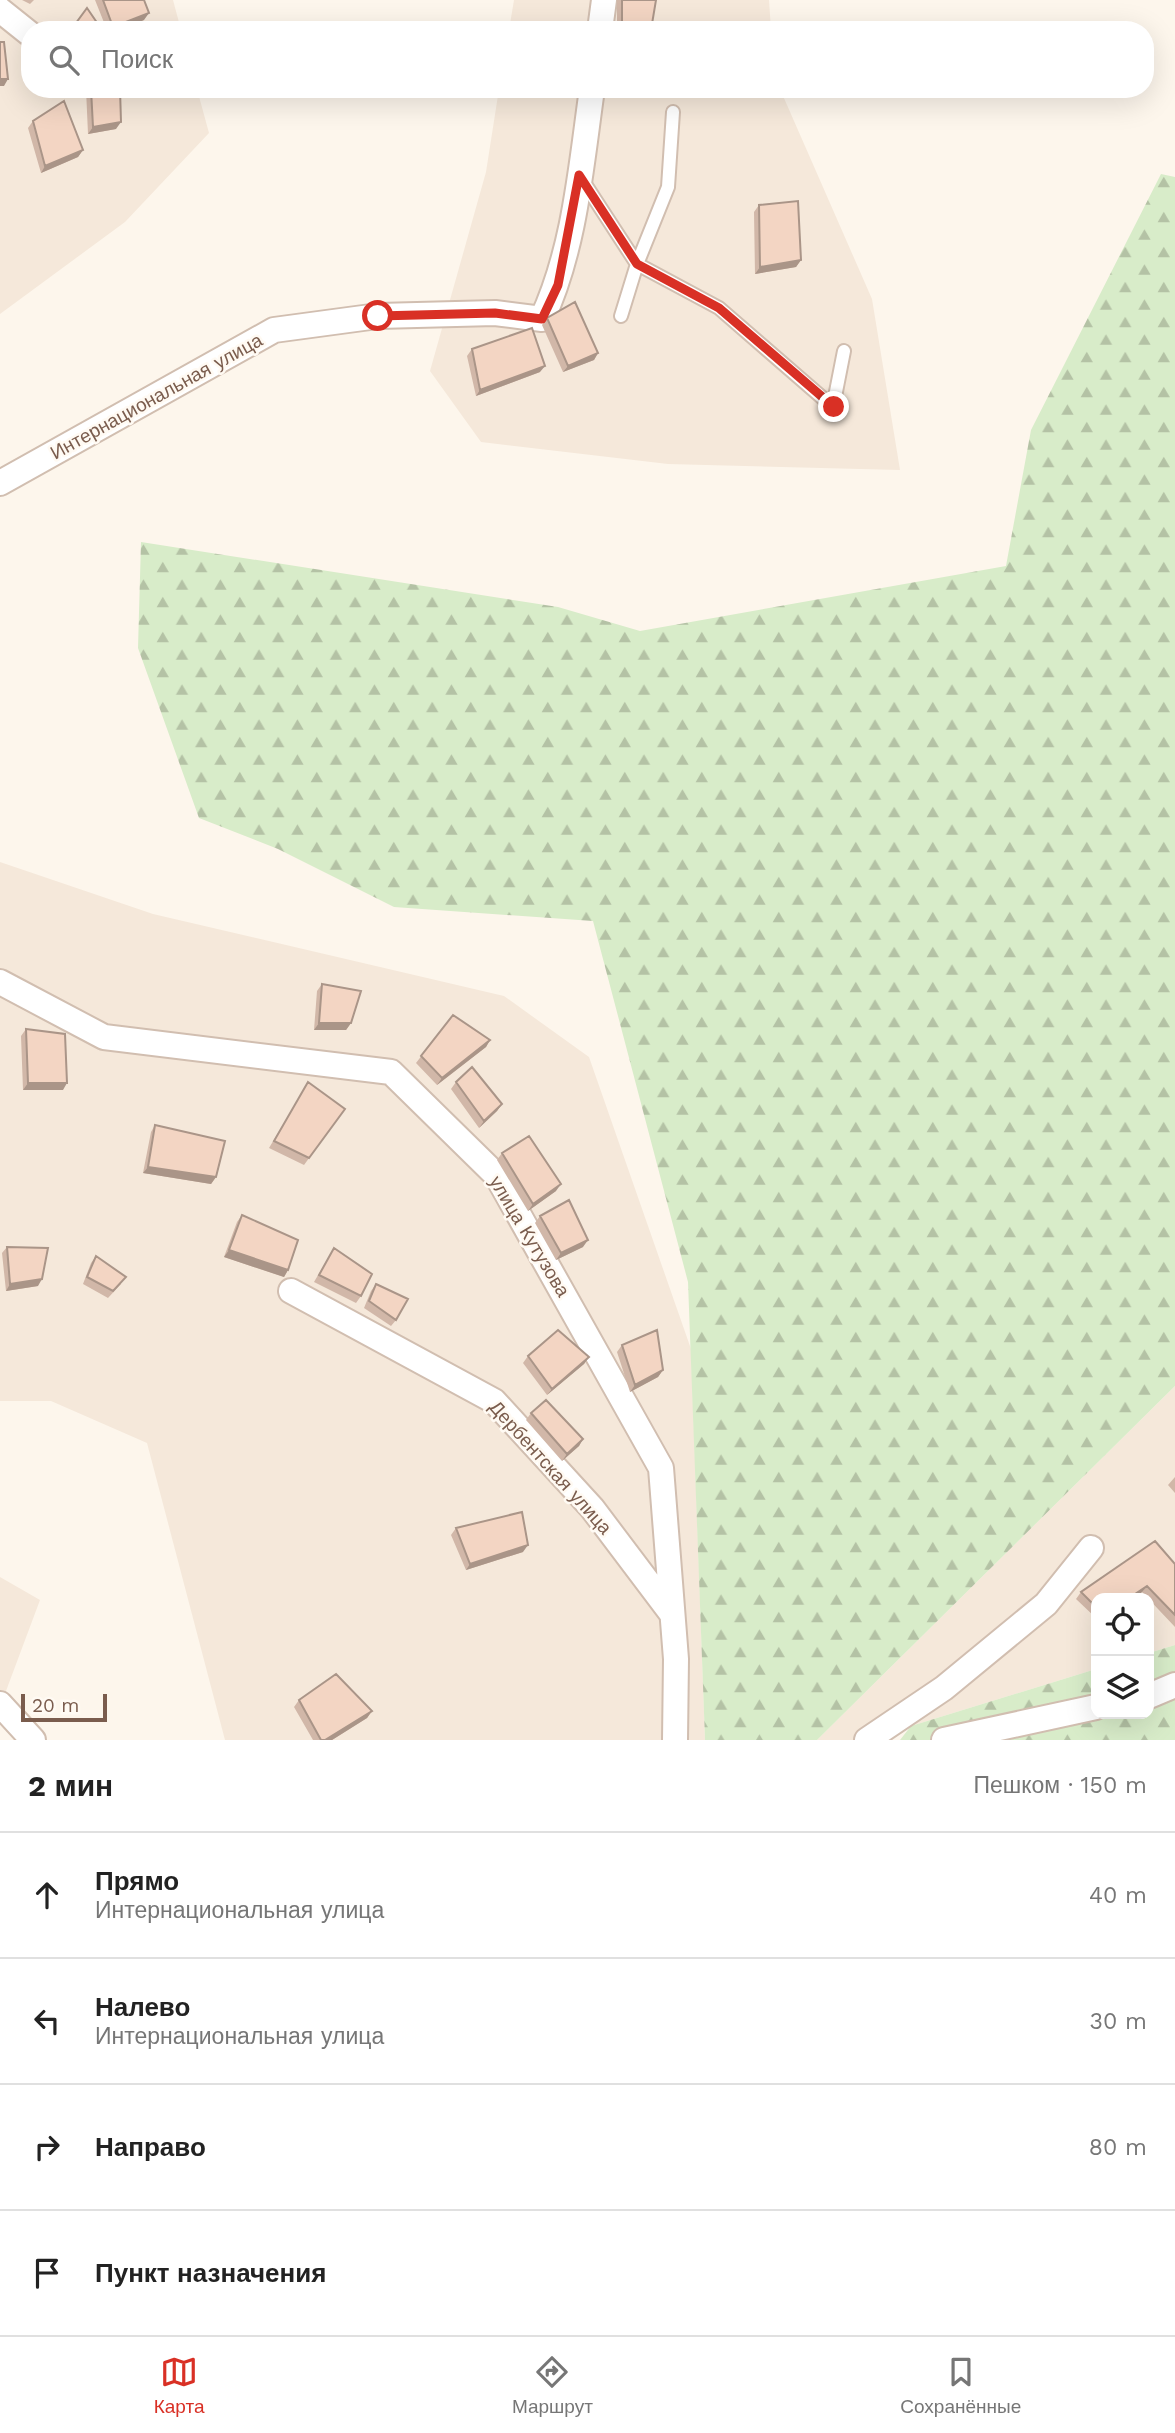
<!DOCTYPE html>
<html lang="ru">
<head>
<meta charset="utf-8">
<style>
	:root { --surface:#fff; --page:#f2f2f2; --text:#222; --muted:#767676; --line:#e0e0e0; --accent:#d93025 }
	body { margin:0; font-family:"Work Sans",sans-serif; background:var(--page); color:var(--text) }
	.controls { position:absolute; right:21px; bottom:21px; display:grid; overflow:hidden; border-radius:14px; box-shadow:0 7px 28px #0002 }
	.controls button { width:63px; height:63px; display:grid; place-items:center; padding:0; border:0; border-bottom:2px solid var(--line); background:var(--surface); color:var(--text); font:35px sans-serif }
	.scale { position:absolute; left:21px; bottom:18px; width:86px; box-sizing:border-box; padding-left:7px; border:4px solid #7a5c4d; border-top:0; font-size:19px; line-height:24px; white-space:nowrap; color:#7a5c4d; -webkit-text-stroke:5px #fffaf3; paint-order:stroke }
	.stop { position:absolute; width:21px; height:21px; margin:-16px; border:5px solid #d93025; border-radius:50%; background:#fff }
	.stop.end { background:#d93025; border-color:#fff; box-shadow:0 2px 7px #0008 }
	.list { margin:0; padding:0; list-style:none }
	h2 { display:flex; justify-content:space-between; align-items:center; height:91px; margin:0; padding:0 28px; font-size:30px }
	h2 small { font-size:23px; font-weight:400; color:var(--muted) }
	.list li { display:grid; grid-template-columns:46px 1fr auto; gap:21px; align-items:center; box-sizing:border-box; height:126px; padding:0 28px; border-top:2px solid var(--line) }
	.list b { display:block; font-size:26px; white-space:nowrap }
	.list p { margin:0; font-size:23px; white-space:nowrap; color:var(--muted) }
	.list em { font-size:23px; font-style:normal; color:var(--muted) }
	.icon { flex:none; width:38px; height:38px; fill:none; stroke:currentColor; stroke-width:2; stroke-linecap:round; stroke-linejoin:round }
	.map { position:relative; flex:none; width:1175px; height:1740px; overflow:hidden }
	.search { position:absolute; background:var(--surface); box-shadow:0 7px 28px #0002; left:21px; right:21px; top:21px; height:77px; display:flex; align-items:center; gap:18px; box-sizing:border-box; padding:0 24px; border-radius:28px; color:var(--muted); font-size:26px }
	.sheet { height:595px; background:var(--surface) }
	nav { display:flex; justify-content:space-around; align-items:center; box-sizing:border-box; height:98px; border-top:2px solid var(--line); background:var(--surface); font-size:19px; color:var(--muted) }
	nav a { display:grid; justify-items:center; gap:4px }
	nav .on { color:var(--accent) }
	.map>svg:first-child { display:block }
</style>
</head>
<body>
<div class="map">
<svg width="1175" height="1740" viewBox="0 0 1175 1740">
	<defs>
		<pattern id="forest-firs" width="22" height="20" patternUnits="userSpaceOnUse" patternTransform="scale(1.75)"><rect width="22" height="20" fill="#d8ecc9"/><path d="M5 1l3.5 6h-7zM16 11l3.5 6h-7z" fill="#b4c2a5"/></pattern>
	</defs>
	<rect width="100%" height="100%" fill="#fdf6ec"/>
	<path fill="#f5e8da" d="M 0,0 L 173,0 L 181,30 L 30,30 L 30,89 L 197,89 L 209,133 L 125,222 L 0,314 Z
		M 514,0 L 769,0 L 771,30 L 509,30 Z
		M 499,89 L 780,89 L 872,299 L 900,470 L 668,464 L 481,442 L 430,371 L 486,172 Z
		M 0,862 L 153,914 L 504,996 L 589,1057 L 691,1349 L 705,1740 L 225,1740 L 147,1443 L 51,1401 L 0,1401 Z
		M 1175,1386 L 1175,1645 L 1149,1653 L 1149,1598 L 1096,1598 L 1096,1669 L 911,1726 L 883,1740 L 817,1740 Z
		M 0,1577 L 40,1600 L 0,1707 Z"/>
	<path fill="url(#forest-firs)" d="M 1161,174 L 1175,177 L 1175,1386 L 817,1740 L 705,1740 L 688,1282 L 593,921 L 394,907 L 278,849 L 199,818 L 138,648 L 141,542 L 558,607 L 640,631 L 1006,566 L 1031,430 Z
		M 1175,1645 L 1175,1740 L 900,1740 L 911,1726 L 1096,1669 L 1096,1714 L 1149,1714 L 1149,1653 Z"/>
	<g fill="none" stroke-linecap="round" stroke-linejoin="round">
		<defs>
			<path id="lane" d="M 673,112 L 668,187 L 637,264 L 719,308 L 833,407 L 844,351
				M 581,178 L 637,264 L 621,316"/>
			<path id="street" d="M 0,10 L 30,34
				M 600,30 L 604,0
				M 0,483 L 274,330 L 378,316 L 495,313 L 542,319 C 575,248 581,166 592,89
				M 0,982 L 104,1037 L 391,1072 L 497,1176 L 661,1468 L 676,1659 L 675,1740
				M 291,1291 L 494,1401 L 592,1508 L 672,1614
				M 1149,1696 L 1175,1685
				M 0,1704 L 33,1740
				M 867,1740 L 944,1688 L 1046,1604 L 1091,1548
				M 944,1740 L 1096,1707"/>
		</defs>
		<use href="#lane" stroke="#d1beb0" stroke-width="16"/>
		<use href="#street" stroke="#d1beb0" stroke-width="28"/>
		<use href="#lane" stroke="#fff" stroke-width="12"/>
		<use href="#street" stroke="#fff" stroke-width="24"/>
	</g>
	<path fill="#d1b7a8" d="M 22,0 L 34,0 L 30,4 Z
		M 95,0 L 144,0 L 144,20 L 119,30 L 107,30 Z
		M 617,0 L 656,0 L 651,30 L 617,30 Z
		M 82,15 L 102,30 L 71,30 Z
		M 86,89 L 120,89 L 116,129 L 88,134 Z
		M 33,121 L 83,150 L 78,157 L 41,173 L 28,128 Z
		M 759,205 L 801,260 L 796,267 L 755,274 L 754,212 Z
		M 547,318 L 598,353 L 594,360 L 563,372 L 542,325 Z
		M 472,349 L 540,372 L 476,396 L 467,356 Z
		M 322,984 L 351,1023 L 346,1030 L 314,1030 L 317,991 Z
		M 453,1015 L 490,1040 L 486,1047 L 437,1085 L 416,1063 Z
		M 26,1029 L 63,1090 L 23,1090 L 21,1036 Z
		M 456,1082 L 502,1104 L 497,1111 L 479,1128 L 451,1089 Z
		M 308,1083 L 345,1109 L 304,1165 L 269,1148 Z
		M 155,1125 L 216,1177 L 211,1184 L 143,1173 L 151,1132 Z
		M 502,1153 L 556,1191 L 528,1211 L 497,1160 Z
		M 242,1215 L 288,1270 L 284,1277 L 224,1257 L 237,1222 Z
		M 540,1216 L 583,1247 L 556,1260 L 535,1223 Z
		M 7,1247 L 38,1286 L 6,1291 L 2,1253 Z
		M 334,1248 L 361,1296 L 356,1303 L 314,1282 Z
		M 96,1256 L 121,1284 L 108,1298 L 83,1284 L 91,1263 Z
		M 376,1284 L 396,1320 L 391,1326 L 364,1308 L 371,1291 Z
		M 622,1345 L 663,1370 L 658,1377 L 630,1392 L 617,1352 Z
		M 528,1356 L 589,1357 L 584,1364 L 547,1395 L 523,1363 Z
		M 531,1413 L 583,1439 L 579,1446 L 562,1461 L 526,1420 Z
		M 1175,1477 L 1175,1493 L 1168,1485 Z
		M 456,1528 L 523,1552 L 466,1570 L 451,1535 Z
		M 1175,1564 L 1175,1627 L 1142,1592 L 1134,1598 L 1096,1598 L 1096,1618 L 1076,1599 L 1081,1592 Z
		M 299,1700 L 372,1711 L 367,1718 L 332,1740 L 313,1740 L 294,1707 Z"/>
	<path fill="#aa9588" d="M 149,13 L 144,20 L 119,30 L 112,30 L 113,27 Z
		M 0,79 L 8,79 L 4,86 L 0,86 Z
		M 121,122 L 116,129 L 88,134 L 93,127 Z
		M 83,150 L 78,157 L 41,173 L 45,166 Z
		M 801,260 L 796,267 L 755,274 L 760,267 Z
		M 598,353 L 594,360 L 563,372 L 568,366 Z
		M 545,366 L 540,372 L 476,396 L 480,390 Z
		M 319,1023 L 351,1023 L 346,1030 L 314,1030 Z
		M 490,1040 L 486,1047 L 437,1085 L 442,1078 Z
		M 28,1083 L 67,1083 L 63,1090 L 23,1090 Z
		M 502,1104 L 497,1111 L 479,1128 L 484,1121 Z
		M 148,1167 L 216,1177 L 211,1184 L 143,1173 Z
		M 561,1184 L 556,1191 L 528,1211 L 533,1204 Z
		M 588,1240 L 583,1247 L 556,1260 L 561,1253 Z
		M 229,1250 L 288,1270 L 284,1277 L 224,1257 Z
		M 42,1279 L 38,1286 L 6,1291 L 10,1284 Z
		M 589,1357 L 584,1364 L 547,1395 L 552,1389 Z
		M 663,1370 L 658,1377 L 630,1392 L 635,1385 Z
		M 583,1439 L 579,1446 L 562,1461 L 567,1454 Z
		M 528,1545 L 523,1552 L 466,1570 L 470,1564 Z
		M 1147,1586 L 1142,1592 L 1134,1598 L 1129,1598 Z
		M 372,1711 L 367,1718 L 332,1740 L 325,1740 Z"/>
	<path fill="#f3d5c3" stroke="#aa9588" stroke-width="2" d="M 103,0 L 144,0 L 149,13 L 113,27 Z
		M 622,0 L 656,0 L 651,30 L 622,30 Z
		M 87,8 L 102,30 L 81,30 L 76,23 Z
		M 0,42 L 4,42 L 8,79 L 0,79 Z
		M 91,89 L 120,89 L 121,122 L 93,127 Z
		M 64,101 L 83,150 L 45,166 L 33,121 Z
		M 798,201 L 801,260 L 760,267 L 759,205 Z
		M 575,302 L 598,353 L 568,366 L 547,318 Z
		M 532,328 L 545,366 L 480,390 L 472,349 Z
		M 322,984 L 361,991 L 351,1023 L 319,1023 Z
		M 453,1015 L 490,1040 L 442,1078 L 421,1056 Z
		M 26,1029 L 65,1034 L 67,1083 L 28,1083 Z
		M 472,1067 L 502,1104 L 484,1121 L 456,1082 Z
		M 308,1082 L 345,1109 L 309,1158 L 274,1141 Z
		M 155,1125 L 225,1141 L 216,1177 L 148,1167 Z
		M 529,1136 L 561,1184 L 533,1204 L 502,1153 Z
		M 569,1200 L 588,1240 L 561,1253 L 540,1216 Z
		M 242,1215 L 298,1240 L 288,1270 L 229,1250 Z
		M 7,1247 L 48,1248 L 42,1279 L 10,1284 Z
		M 334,1248 L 372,1274 L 361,1296 L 319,1275 Z
		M 96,1256 L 126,1277 L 113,1291 L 87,1277 Z
		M 376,1284 L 408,1299 L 396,1320 L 369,1301 Z
		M 558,1330 L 589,1357 L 552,1389 L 528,1356 Z
		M 657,1330 L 663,1370 L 635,1385 L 622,1345 Z
		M 546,1400 L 583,1439 L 567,1454 L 531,1413 Z
		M 522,1512 L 528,1545 L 470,1564 L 456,1528 Z
		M 1155,1541 L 1175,1564 L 1175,1615 L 1147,1586 L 1129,1598 L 1096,1598 L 1096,1607 L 1081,1592 Z
		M 336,1674 L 372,1711 L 325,1740 L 321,1740 L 299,1700 Z"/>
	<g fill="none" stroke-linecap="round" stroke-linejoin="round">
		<path stroke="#d93025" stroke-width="9" d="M 378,316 L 495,313 L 542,319 L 558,285 L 579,175 L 637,264 L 719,308 L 834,407"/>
	</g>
	<g text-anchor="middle" stroke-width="5" stroke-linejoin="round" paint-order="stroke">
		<g font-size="19" fill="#7a5c4d" stroke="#fffaf3">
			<text transform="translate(156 396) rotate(-29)" y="7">Интернациональная улица</text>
			<text transform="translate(530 1236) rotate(59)" y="7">улица Кутузова</text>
			<text transform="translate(551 1467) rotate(48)" y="7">Дербентская улица</text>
		</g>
	</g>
</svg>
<div class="controls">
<button><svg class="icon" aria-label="locate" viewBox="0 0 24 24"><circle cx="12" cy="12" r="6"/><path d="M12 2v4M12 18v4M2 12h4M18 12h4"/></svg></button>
<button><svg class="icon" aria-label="layers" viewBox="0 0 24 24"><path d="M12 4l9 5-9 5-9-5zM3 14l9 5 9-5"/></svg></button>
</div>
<div class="scale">20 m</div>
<div class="stop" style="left:378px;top:316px"></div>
<div class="stop end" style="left:834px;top:407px"></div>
<div class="search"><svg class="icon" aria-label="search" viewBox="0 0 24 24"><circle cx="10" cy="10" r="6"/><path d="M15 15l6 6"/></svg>Поиск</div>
</div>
<section class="sheet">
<h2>2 мин<small>Пешком · 150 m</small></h2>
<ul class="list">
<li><svg class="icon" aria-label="ahead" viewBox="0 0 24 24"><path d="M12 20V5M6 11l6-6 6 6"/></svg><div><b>Прямо</b><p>Интернациональная улица</p></div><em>40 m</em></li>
<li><svg class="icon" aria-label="left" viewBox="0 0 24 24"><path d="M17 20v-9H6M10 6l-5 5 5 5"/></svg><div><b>Налево</b><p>Интернациональная улица</p></div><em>30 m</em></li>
<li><svg class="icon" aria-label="right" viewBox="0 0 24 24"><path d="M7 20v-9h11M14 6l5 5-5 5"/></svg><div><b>Направо</b></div><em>80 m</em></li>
<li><svg class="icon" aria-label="arrive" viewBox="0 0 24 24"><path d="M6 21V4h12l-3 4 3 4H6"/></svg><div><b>Пункт назначения</b></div></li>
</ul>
</section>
<nav>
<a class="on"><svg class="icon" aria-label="map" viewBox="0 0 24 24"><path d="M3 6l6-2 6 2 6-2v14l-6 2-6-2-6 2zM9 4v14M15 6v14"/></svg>Карта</a>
<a><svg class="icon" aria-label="directions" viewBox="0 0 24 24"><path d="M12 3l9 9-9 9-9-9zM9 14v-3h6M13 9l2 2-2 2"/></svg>Маршрут</a>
<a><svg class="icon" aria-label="saved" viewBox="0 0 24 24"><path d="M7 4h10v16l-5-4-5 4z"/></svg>Сохранённые</a>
</nav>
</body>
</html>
